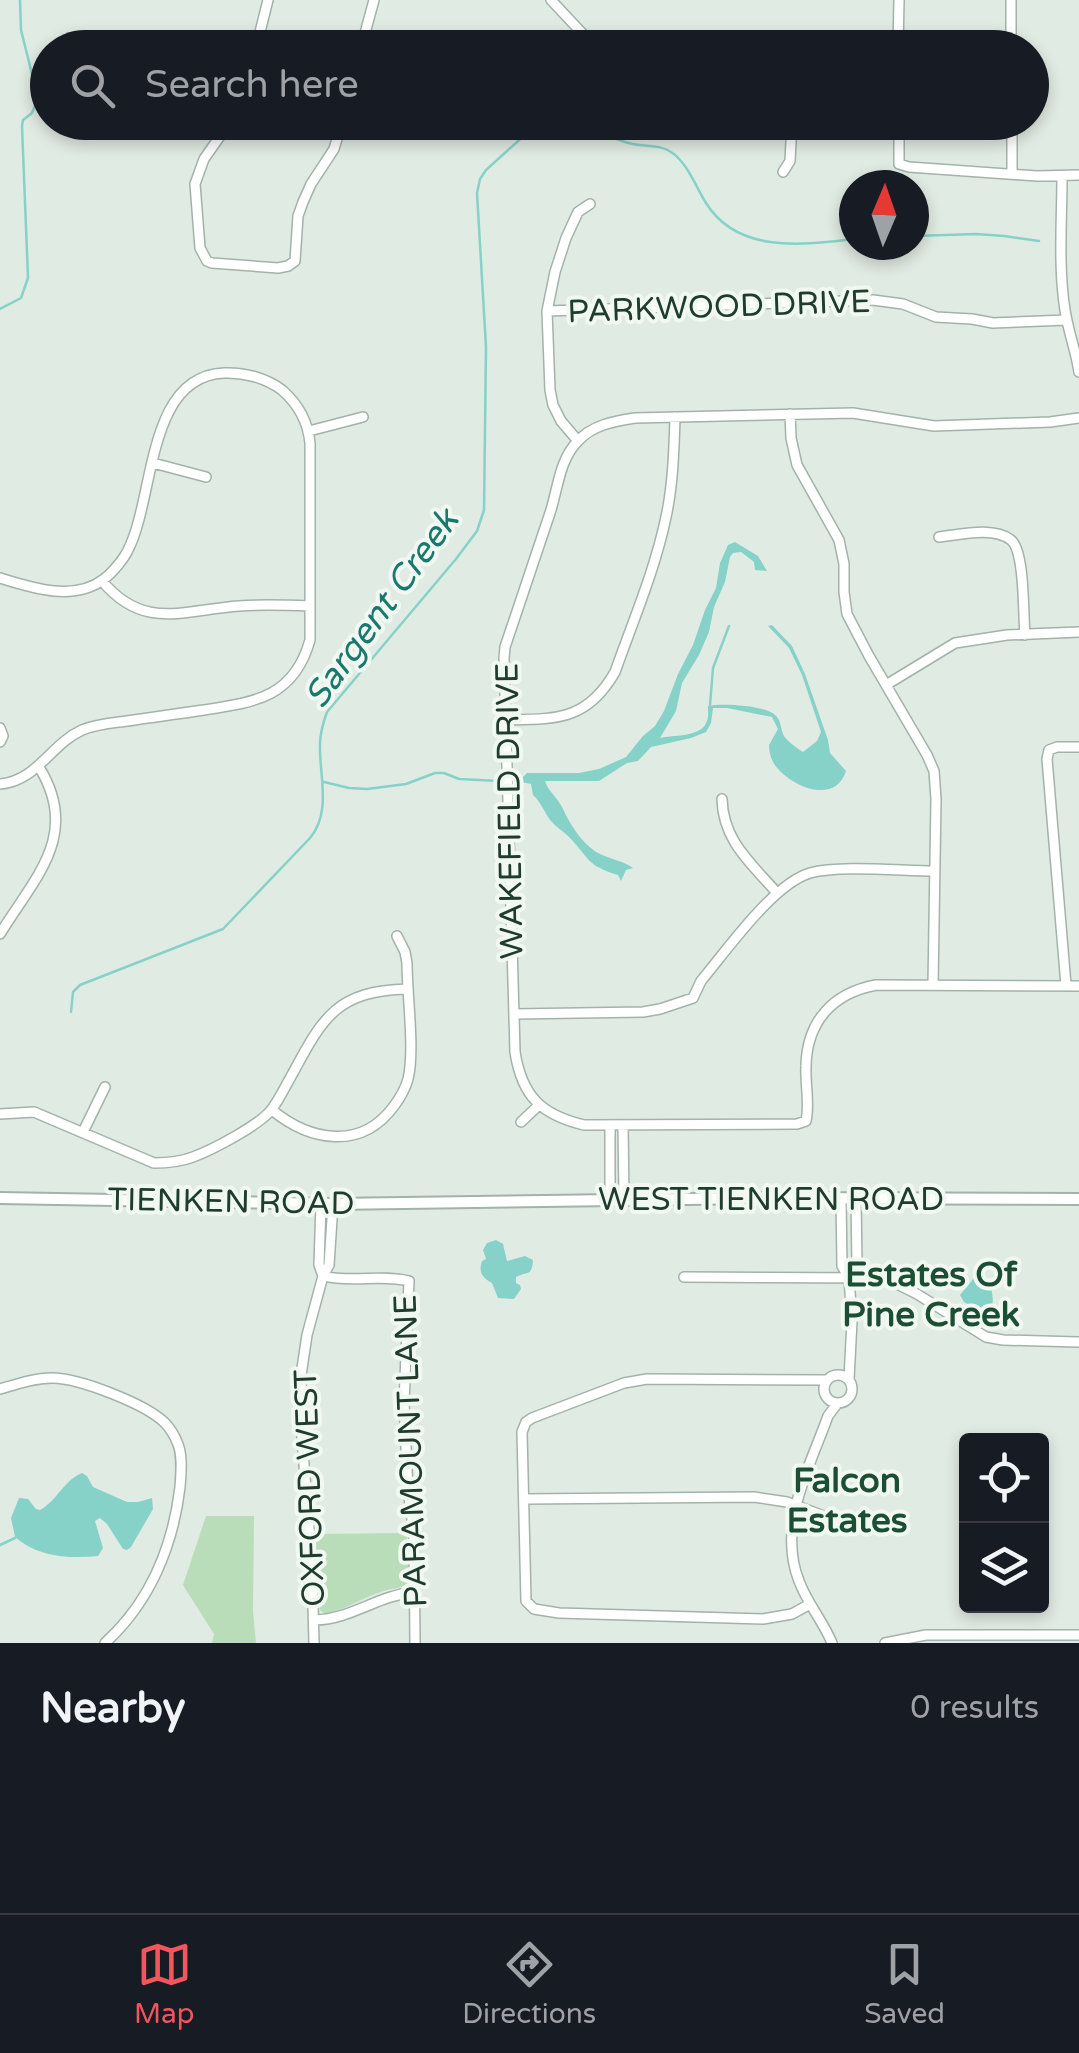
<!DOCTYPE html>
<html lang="en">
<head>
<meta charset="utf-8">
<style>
	:root { --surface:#171b24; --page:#242831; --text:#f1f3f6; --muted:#9ea1a6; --line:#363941; --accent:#f4555c }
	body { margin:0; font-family:"Varela Round",sans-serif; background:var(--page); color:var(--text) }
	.controls { position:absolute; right:30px; bottom:30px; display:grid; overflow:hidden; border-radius:10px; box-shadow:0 5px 15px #0003 }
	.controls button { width:90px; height:90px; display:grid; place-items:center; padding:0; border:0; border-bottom:2px solid var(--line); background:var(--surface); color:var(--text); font:50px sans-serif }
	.compass { position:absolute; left:839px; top:170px; width:90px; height:90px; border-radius:50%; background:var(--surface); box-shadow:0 5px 15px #0003; rotate:2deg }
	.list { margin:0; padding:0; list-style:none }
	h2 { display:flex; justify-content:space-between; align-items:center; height:130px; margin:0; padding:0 40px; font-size:42px }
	h2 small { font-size:32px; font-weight:400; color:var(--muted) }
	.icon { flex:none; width:55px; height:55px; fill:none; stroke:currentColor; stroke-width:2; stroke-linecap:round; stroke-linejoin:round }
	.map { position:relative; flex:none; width:1079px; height:1643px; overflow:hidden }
	.search { position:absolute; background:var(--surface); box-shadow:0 5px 15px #0003; left:30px; right:30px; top:30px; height:110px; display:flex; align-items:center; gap:25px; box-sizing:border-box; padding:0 35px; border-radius:55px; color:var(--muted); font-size:38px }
	.sheet { height:270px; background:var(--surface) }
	nav { display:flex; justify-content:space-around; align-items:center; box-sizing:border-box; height:140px; border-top:2px solid var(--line); background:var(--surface); font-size:28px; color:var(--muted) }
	nav a { display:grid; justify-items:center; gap:5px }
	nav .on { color:var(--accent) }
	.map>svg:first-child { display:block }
</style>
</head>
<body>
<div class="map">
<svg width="1079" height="1643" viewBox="0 0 1079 1643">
	<rect width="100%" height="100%" fill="#e0ebe3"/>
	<path fill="#b9ddb8" d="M 206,1516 L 254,1516 L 253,1611 L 256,1643 L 212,1643 L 214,1634 L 183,1585 Z
		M 407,1533 L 409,1583 C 400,1589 393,1588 384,1591 C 363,1597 346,1610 325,1614 L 320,1610 L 316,1534 Z"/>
	<path fill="#87d2c8" d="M 735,542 L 758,556 L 767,571 L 755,570 L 754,562 L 741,552 L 733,553 L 730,557 L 725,582 L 714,607 L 709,632 L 699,655 L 682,683 L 676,711 L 660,738 C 672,735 701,737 706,723 C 709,718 708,712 708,706 C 721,703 762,705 774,714 C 782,720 780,729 784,736 C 788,742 797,748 803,752 L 817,741 L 821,732 L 802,675 L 789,648 L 768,626 L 772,625 L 792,646 L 805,674 L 828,740 L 830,753 L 846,771 C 835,807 786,785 773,762 C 770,756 769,751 769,745 L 778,729 L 772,717 L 727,708 L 713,708 L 711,723 L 706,732 L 691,738 L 651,747 L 638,761 L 627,763 L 599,781 L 545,781 C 548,791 557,797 562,807 C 570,824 580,841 596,852 C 608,859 622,860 633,868 L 626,870 L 621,881 L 618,875 C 586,865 591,860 569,837 C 563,831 556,827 551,821 C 544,812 541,802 533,795 L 531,784 L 521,782 L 521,779 L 527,773 L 579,773 L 599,769 L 626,757 L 643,736 L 655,726 L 664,711 L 678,674 L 693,645 L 705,610 L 716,588 L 720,563 L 728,545 Z
		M 496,1240 L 503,1244 L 507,1261 L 525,1256 L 533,1260 C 532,1277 527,1271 516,1277 L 516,1283 L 520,1285 L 521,1289 L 514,1299 L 498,1298 L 492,1283 C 483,1278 478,1273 482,1261 L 486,1259 L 483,1250 L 487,1243 Z
		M 974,1278 L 988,1281 C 993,1291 996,1306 987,1314 L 964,1302 L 960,1295 Z
		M 82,1473 L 87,1476 L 93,1487 L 127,1502 L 138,1502 L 152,1498 L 153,1509 L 131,1547 L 127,1550 L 123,1549 L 107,1524 L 100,1518 L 95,1521 L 103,1548 L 98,1556 C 69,1559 38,1557 15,1537 L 11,1518 L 19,1498 L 28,1499 L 36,1509 L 40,1510 C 57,1501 64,1480 82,1473 Z"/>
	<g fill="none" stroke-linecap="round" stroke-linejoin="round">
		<path stroke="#87d2c8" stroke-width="2.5" d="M 575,122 C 594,129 613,140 633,144 C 646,147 659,144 671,152 C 687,162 696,187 706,203 C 738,254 802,245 854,239
			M 914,236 L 976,234 L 1004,236 L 1039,241
			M 0,309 L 21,298 L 28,278 L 22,126 L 23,120 L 32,113 L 38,98 L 21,30 L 20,0
			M 710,705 L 713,668 L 729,626
			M 324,782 L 349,788 L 367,789 L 406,784 L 435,773 L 444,773 L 459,779 L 498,781
			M 71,1012 L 73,992 L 80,985 L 223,929 L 310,838 C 332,812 319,776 320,744 C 320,733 323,723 327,712 L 456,559 L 477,531 L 484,510 L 486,347 L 477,193 L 480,179 L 486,170 L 539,122
			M 0,1545 L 15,1538"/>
		<defs>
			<path id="minor" d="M 551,0 L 596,48
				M 1011,0 L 1011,48
				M 256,48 L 268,0
				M 361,48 L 374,0
				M 898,48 L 899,0
				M 230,122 L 204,159 L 195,184 L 200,248 L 207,261 L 212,263 L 278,268 L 288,266 L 295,261 L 298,216 L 303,202 L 311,184 L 334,149 L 342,122
				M 899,122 L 899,164 L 909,167 L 1037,176 L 1079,175
				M 1012,122 L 1012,173
				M 783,172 L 790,161 L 792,122
				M 1062,176 C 1062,220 1058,266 1065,310 C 1068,331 1076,351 1079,372
				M 547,311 L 873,300 L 903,304 L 936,317 L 972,319 L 993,323 L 1067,320
				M 790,414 L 791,438 L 797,465 L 839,540 L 844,564 L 844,592 L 847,614 L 869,656 L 927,755 L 934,771 L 936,799 L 933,985
				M 1079,418 L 1050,422 L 934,426 L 853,413 L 635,418 C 615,421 592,425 578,441 C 559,460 558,489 550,513 C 535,558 520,603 505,647 L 504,658 L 515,1052 C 522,1097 542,1115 584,1125 L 797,1124 L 806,1121 C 810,1103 805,1084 806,1066 C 807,1021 833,993 876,985 L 1079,986
				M 309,431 L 363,417
				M 578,441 L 561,421 L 553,405 L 550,390 L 547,311 L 555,272 L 566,238 L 578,212 L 590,204
				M 153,463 L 206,477
				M 939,537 C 959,535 993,526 1011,540 C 1025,551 1023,615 1025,635
				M 0,578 C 32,588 74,602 104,579 C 112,573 124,559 128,550 C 155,498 146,376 224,373 C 244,372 266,378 282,390 C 298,404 308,422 310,443 L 310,640 C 294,697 256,702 204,710 C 178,714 153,717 127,721 C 112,723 96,724 82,730 C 51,744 37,781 0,784
				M 102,581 C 144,631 183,610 239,606 C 263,604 287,605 310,606
				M 886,685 L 955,643 L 1007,635 L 1079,632
				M 505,720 C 556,719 587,721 615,672 C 633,621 655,570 666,517 C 673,485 674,450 675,417
				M 0,728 L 3,736 L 0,742
				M 722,799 C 723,841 751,863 777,893
				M 0,934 C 35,877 81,835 39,767
				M 1066,985 L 1047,759 L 1049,750 L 1057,747 L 1079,747
				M 514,1014 L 643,1012 L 660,1009 L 693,998 L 701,981 C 727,950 773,884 810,873 C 840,865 901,871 934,871
				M 272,1110 C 310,1141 361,1151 394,1106 C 400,1098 405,1090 408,1079 C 415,1050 407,996 407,963 L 405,952 L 397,936
				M 0,1114 L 34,1112 L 154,1163 C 168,1163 180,1162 193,1157 C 212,1150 260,1125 272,1109 C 278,1101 283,1091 288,1082 C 321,1022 332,991 407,989
				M 521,1122 L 539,1105
				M 610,1125 L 610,1199
				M 623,1125 L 624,1200
				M 83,1132 L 105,1087
				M 841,1199 L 842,1266 L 849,1278 L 852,1321 L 849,1379
				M 321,1204 L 319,1265 L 323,1276
				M 323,1276 C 352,1283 381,1274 409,1281 L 404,1403 L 408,1491 L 414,1533 L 415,1643
				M 684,1277 L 875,1278 L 897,1284 L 917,1294 L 986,1337 L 1003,1340 L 1078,1342
				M 849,1278 L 857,1265 L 856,1199
				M824 1389a14 14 0 1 1 28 0a14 14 0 1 1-28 0Z
				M 0,1389 C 17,1384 34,1378 52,1378 C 79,1378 146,1404 165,1423 C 169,1427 175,1436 177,1442 C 183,1454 181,1474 180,1487 C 173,1546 150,1602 105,1643
				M 524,1499 L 754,1497 L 787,1502 L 834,1520
				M 810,1604 L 792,1614 L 763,1619 L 559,1613 L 534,1609 L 526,1601 L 522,1432 L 526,1422 L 532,1418 L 624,1383 L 647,1379 L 827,1380
				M 315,1620 C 352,1619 376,1596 414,1592
				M 314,1643 L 312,1565 L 302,1439 L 301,1375 L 307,1335 L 323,1276 L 329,1265 L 333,1204
				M 832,1643 C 823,1621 807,1603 799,1581 C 777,1525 809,1469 828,1416 L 837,1404
				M 885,1643 L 926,1635 L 1079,1635"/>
			<path id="tertiary" d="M 0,1198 L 333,1204 L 758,1198 L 1079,1199"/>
		</defs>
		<use href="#minor" stroke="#a3b3a9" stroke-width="12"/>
		<use href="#tertiary" stroke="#a3b3a9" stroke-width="14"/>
		<use href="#minor" stroke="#fff" stroke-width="9"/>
		<use href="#tertiary" stroke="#fff" stroke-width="10"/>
	</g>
	<g text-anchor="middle" stroke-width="8" stroke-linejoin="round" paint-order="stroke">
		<g font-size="32" fill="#203c2d" stroke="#f1f8f2">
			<text transform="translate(719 306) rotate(-2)" y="11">PARKWOOD DRIVE</text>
			<text transform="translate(509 811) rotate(-91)" y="11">WAKEFIELD DRIVE</text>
			<text x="771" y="1210">WEST TIENKEN ROAD</text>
			<text transform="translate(231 1201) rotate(1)" y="11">TIENKEN ROAD</text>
			<text transform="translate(410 1451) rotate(-92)" y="11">PARAMOUNT LANE</text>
			<text transform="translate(309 1488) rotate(-92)" y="11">OXFORD WEST</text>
		</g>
		<g font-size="35" font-style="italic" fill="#1a796d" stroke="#f1f8f2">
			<text transform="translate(381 608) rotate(-54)" y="12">Sargent Creek</text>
		</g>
		<g font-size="35" font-weight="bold" fill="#1c4e34" stroke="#f1f8f2">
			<text x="931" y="1286">Estates Of<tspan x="931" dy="40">Pine Creek</tspan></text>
			<text x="847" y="1492">Falcon<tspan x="847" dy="40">Estates</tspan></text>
		</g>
	</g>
</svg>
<div class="controls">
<button><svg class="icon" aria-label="locate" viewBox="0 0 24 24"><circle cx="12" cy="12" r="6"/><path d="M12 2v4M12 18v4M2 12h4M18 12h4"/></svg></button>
<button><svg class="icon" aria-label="layers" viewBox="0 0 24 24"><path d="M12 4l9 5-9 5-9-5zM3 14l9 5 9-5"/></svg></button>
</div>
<svg class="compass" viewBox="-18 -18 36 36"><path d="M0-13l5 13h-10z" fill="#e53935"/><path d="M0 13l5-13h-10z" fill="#9ea1a6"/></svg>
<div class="search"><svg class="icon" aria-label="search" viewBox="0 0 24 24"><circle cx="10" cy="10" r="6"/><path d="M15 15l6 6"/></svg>Search here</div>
</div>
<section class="sheet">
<h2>Nearby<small>0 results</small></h2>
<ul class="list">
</ul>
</section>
<nav>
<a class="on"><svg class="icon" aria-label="map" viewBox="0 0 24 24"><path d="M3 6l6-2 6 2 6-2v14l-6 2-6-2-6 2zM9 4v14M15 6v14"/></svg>Map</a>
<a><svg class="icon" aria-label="directions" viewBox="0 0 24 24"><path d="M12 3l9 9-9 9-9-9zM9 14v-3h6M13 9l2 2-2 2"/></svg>Directions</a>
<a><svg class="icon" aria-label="saved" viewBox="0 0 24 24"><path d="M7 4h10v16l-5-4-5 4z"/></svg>Saved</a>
</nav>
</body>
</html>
